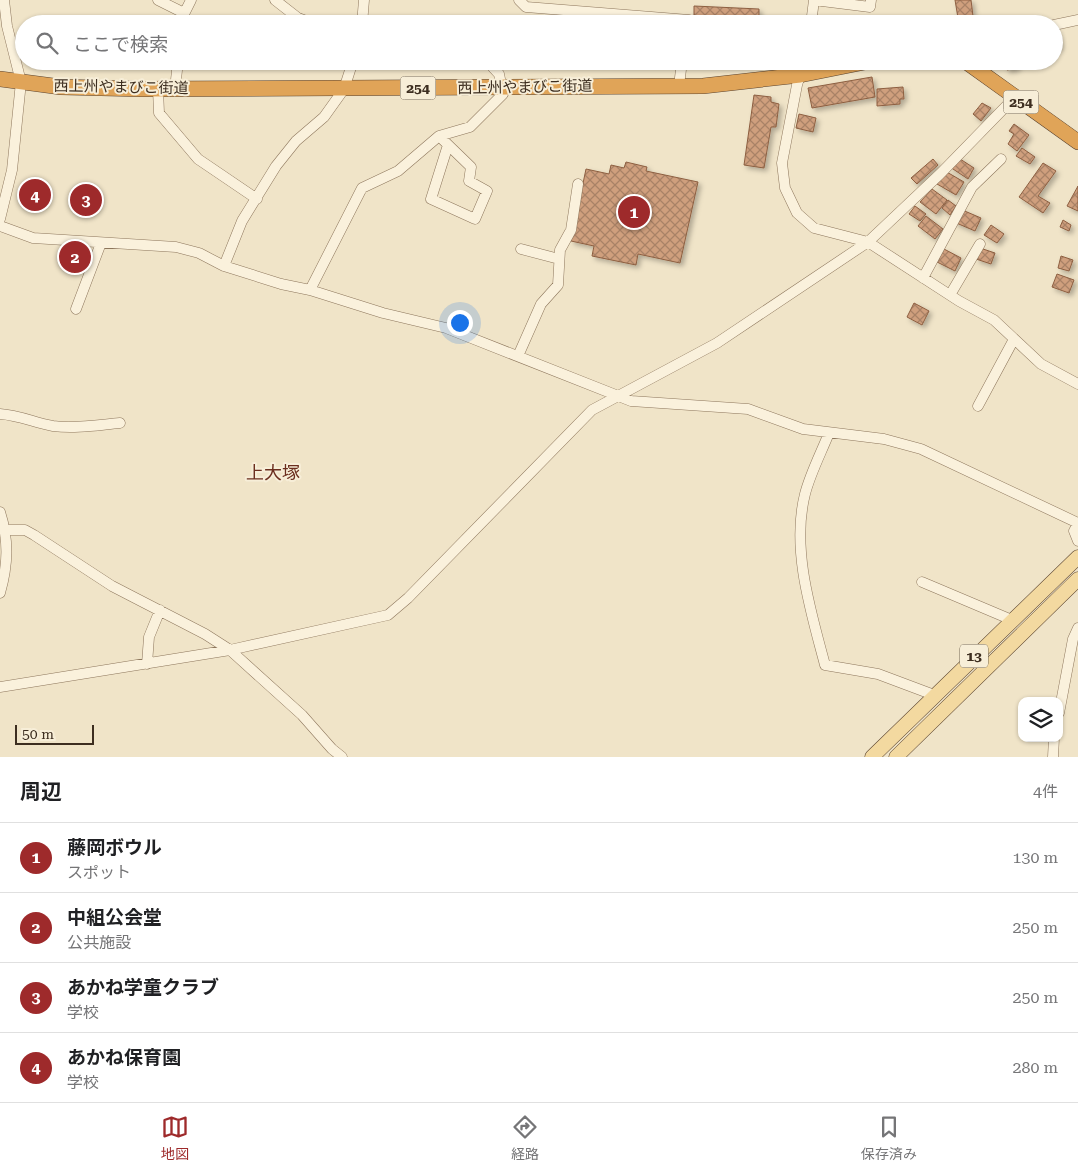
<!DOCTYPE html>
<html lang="ja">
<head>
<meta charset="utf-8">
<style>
	:root { --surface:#fff; --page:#f2f2f2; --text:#202124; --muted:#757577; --line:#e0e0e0; --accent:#9e2a2b }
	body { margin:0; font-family:"Roboto Serif","Noto Sans JP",serif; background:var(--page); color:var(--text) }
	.controls { position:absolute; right:15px; bottom:15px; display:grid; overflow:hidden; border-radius:10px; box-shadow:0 1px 4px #0004 }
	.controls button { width:45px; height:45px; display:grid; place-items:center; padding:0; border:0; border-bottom:1px solid var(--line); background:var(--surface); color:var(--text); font:25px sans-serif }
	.scale { position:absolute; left:15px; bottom:12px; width:79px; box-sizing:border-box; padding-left:5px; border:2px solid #3d2e20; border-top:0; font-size:14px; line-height:18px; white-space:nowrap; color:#3d2e20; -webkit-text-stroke:4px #f7eed8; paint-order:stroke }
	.you { position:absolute; left:459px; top:322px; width:18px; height:18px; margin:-12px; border:4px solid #fff; border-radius:50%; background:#1a73e8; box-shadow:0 0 0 8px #1a73e833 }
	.badge { display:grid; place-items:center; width:32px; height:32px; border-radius:50%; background:var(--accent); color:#fff; font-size:16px; font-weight:700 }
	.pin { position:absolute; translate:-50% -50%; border:2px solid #fff; box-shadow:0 1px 5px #0006 }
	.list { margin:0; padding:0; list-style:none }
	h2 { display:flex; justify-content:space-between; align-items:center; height:65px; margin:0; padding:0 20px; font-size:21px }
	h2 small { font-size:16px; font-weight:400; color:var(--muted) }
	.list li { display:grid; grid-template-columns:32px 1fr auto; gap:15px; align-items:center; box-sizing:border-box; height:70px; padding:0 20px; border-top:1px solid var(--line) }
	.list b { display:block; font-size:19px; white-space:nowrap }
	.list p { margin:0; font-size:16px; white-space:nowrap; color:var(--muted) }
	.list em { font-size:16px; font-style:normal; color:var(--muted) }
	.icon { flex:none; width:28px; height:28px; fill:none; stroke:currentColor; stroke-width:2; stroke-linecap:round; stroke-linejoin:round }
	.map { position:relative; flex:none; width:1078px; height:757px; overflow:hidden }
	.search { position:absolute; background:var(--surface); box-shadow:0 1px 4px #0004; left:15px; right:15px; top:15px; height:55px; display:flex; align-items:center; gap:12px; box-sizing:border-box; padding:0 18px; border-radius:28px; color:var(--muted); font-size:19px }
	.sheet { height:345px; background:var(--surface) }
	nav { display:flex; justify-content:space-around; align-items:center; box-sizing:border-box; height:70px; border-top:1px solid var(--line); background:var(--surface); font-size:14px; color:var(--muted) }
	nav a { display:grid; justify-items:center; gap:2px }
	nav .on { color:var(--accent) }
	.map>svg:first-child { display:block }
</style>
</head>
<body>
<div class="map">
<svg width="1078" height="757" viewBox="0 0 1078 757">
	<defs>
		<pattern id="building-cross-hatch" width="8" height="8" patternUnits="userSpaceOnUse" patternTransform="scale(1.25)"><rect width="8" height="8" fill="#cf9f7d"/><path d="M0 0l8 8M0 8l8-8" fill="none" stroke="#a98266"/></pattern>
		<filter id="shadow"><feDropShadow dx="3" dy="3" stdDeviation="2.5" flood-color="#0004"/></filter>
	</defs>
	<rect width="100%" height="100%" fill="#f0e4c8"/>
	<path fill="url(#building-cross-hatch)" stroke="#8d5f41" filter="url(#shadow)" d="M 955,0 L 971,0 L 974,24 L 959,24 Z
		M 694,6 L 759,9 L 759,24 L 694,24 Z
		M 1054,33 L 1057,33 L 1060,47 L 1054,48 Z
		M 1005,61 L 1017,61 L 1017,68 L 1007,70 Z
		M 872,77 L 875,97 L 812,108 L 808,88 Z
		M 903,87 L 904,99 L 900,99 L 900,104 L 877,106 L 877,89 Z
		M 754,95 L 771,97 L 771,102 L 779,104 L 776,127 L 771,127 L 764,168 L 744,165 Z
		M 982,103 L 991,108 L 981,121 L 973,114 Z
		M 799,114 L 816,118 L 813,132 L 796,128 Z
		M 1014,124 L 1029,135 L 1017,151 L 1008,144 L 1014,134 L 1009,131 Z
		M 1022,148 L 1035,157 L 1030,164 L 1016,156 Z
		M 957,157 L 974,168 L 968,179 L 950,167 Z
		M 933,159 L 938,165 L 917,184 L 911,178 Z
		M 626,162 L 647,167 L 646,171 L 698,182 L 680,263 L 638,254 L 636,265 L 592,256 L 594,246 L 571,241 L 586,169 L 609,174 L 611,165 L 624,168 Z
		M 1043,163 L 1056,171 L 1038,196 L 1050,203 L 1043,213 L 1019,197 Z
		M 945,171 L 964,182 L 956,195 L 937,184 Z
		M 1078,186 L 1078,211 L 1067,206 Z
		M 932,189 L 947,200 L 936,214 L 920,202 Z
		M 948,200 L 956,206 L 950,215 L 942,208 Z
		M 915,206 L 926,214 L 920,221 L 909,214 Z
		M 960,209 L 981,218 L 975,231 L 954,222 Z
		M 926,216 L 943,229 L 935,239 L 918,226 Z
		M 1063,220 L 1071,225 L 1069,231 L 1060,227 Z
		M 991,225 L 1004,234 L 997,243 L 984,235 Z
		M 62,248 L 90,252 L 88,266 L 61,263 Z
		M 980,248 L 995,253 L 991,264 L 976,259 Z
		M 944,249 L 961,258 L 955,271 L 937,262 Z
		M 1061,256 L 1073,260 L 1069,271 L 1058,268 Z
		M 1057,274 L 1074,280 L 1069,293 L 1052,287 Z
		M 914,303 L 929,311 L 922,325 L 907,317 Z"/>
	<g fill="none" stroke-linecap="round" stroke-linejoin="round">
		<defs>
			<path id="minor" d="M 158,0 L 184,13
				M 275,0 L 298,18 L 314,24
				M 519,0 L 526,7 L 689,20 L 689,24
				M 814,0 L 870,7 L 871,0
				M 182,24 L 183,16 L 191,0
				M 362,24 L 364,0
				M 811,24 L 814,0
				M 1054,25 L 1078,20
				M 804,61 L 797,85 L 782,163 L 785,188 L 797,213 L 814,228 L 868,242 L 959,301 L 994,320 L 1041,364 L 1078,384
				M 679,86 L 682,61
				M 158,89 L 159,113 L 198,159 L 257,199
				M 175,89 L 178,61
				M 439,136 L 471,167 L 469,181 L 487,191 L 475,219 L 431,199 L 448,145
				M 0,219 L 12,170 L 21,82 L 7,26 L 4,0
				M 0,226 L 33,238 L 176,247 L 199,253 L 224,266 L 281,284 L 310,290 L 383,313 L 446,328 L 631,401 L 748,409 L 803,429 L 884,439 L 921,449 L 1078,523
				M 521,249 L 559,259
				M 224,266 L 242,221 L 276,166 L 296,141 L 324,117 L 344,89 L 353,61
				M 923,278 L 972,187 L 1001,159
				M 310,290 L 362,188 L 398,171 L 439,136 L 470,127 L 503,94 L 499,74 L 487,61
				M 950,295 L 980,244
				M 76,309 L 101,243
				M 518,356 L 541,304 L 558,285 L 560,250 L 571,230 L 578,184
				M 978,406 L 1014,339
				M 0,414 C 19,415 35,423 53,426 C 75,429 98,425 120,423
				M 829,433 C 821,453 810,474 805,494 C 791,549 811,612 825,665 L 878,674 L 934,695
				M 0,512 C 9,540 8,565 0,593
				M 1078,524 L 1074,531 L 1078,541
				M 6,530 L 25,530 L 34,535 L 112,586 L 205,634 L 230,650 L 302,715 L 332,749 L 342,757
				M 922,582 L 1012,620
				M 147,664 L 149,637 L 160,610
				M 0,687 L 230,650 L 388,615 L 408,598 L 592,410 L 717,343 L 868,242 L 940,174 L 1014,98
				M 1059,713 L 1073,639 L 1078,628
				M 1053,757 L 1054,738"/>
			<path id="major" d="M 872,757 L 1078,557
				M 896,757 L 1078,579"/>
			<path id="highway" d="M 965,61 L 1078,142
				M 0,79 L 61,87 L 141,89 L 703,86 L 800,75 L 870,61"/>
		</defs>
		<use href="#minor" stroke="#8d765c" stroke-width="11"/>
		<use href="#major" stroke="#5b4430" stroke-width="15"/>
		<use href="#highway" stroke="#5b4430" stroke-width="16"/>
		<use href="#minor" stroke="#faf1dc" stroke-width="10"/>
		<use href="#major" stroke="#f3d9a0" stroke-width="14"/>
		<use href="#highway" stroke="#e0a458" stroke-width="15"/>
	</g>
	<g text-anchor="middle" stroke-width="4" stroke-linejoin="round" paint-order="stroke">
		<g fill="#f7eed8" stroke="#756857" stroke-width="1">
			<rect x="400.5" y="76.5" width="35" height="23" rx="4"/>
			<rect x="1003.5" y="90.5" width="35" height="23" rx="4"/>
			<rect x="960" y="644.5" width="28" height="23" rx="4"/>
		</g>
		<g font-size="14" font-weight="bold" fill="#3d2e20">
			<text x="418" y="93">254</text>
			<text x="1021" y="107">254</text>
			<text x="974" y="661">13</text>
		</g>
		<g font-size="15" fill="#3d2e20" stroke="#f7eed8">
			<text transform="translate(121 87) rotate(1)" y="5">西上州やまびこ街道</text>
			<text transform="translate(525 87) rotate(-1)" y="5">西上州やまびこ街道</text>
		</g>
		<g font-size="18" fill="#6b2e1e" stroke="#f7eed8">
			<text x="273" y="479">上大塚</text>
		</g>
	</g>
</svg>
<div class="controls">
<button><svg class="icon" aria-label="layers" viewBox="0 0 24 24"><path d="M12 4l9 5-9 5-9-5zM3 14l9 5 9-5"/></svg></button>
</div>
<div class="scale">50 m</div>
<div class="you"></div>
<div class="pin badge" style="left:634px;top:212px">1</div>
<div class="pin badge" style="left:75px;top:257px">2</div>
<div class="pin badge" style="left:86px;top:200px">3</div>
<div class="pin badge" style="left:35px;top:195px">4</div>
<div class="search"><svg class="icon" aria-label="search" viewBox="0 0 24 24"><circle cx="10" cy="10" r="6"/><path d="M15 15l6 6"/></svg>ここで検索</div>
</div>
<section class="sheet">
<h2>周辺<small>4件</small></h2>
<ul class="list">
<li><span class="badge">1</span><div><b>藤岡ボウル</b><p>スポット</p></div><em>130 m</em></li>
<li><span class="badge">2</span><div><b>中組公会堂</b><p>公共施設</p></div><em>250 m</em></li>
<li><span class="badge">3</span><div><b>あかね学童クラブ</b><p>学校</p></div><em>250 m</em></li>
<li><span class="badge">4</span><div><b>あかね保育園</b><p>学校</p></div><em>280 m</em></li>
</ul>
</section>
<nav>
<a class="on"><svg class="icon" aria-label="map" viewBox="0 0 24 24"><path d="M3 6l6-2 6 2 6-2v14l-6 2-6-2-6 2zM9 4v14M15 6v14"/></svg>地図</a>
<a><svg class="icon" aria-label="directions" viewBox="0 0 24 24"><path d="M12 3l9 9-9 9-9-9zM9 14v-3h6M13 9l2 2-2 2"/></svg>経路</a>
<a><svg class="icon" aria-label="saved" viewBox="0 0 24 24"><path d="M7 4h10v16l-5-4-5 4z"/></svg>保存済み</a>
</nav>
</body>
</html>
